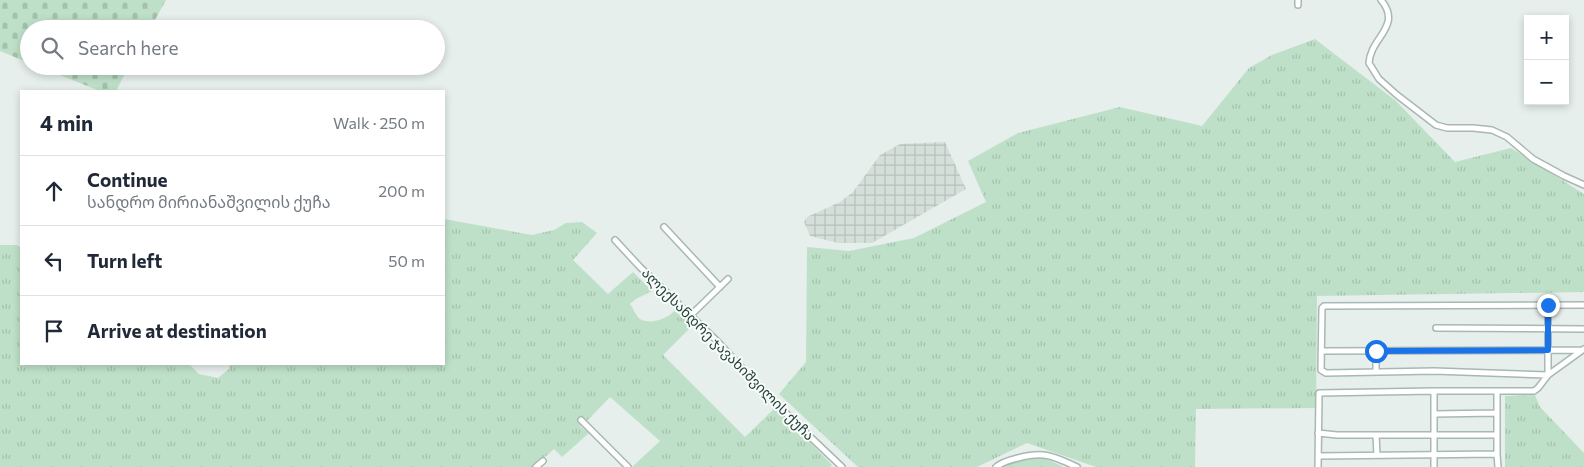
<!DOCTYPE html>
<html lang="en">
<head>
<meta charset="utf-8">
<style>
	:root { --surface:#fff; --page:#f2f2f3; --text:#1f2937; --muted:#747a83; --line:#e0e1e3 }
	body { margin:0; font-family:Commissioner,"Noto Sans Georgian",sans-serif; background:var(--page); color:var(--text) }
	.controls { position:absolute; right:15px; top:15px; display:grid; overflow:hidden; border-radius:0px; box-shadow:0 2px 8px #0003 }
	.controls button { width:45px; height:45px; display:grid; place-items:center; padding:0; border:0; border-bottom:1px solid var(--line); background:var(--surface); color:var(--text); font:25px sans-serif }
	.stop { position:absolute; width:15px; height:15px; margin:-11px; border:4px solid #1a73e8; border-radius:50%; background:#fff }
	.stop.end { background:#1a73e8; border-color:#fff; box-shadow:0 1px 5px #0008 }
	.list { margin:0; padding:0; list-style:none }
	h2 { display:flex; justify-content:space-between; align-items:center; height:65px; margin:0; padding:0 20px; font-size:21px }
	h2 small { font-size:16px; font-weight:400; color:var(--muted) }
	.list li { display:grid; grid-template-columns:32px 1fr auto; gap:15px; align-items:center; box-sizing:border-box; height:70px; padding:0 20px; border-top:1px solid var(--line) }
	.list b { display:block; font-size:19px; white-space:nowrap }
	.list p { margin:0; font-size:16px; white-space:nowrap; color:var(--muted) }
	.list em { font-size:16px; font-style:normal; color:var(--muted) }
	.icon { flex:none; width:28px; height:28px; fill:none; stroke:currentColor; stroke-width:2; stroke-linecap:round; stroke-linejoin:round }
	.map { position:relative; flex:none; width:1584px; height:467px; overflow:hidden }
	.search { position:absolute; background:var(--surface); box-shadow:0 2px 8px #0003; left:20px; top:20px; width:425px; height:55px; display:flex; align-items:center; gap:12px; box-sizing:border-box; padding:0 18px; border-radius:28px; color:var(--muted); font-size:19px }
	.panel { position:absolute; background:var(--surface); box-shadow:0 2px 8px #0003; left:20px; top:90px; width:425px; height:275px; border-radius:0px }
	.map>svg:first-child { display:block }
</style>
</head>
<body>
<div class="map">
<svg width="1584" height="467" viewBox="0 0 1584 467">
	<defs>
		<pattern id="industrial-grid" width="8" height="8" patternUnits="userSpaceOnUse" patternTransform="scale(1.25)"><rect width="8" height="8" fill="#d4dfda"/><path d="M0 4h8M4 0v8" fill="none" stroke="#b6c1bc"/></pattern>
		<pattern id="grass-tufts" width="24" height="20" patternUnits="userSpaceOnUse" patternTransform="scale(1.25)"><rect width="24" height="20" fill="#bfe0c8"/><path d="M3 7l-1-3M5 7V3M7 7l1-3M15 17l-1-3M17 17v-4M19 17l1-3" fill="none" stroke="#a4c1ad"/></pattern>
		<pattern id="cemetery-stones" width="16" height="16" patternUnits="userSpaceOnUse" patternTransform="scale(1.25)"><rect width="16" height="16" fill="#bfe0c8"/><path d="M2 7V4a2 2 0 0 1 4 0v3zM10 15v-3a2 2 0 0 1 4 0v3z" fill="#a4c1ad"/></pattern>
	</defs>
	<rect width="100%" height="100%" fill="#e6efeb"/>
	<path fill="url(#industrial-grid)" d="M 945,142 L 966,189 L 872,243 L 838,243 L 810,236 L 804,222 L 807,217 L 840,202 L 853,192 L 880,155 L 900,144 Z"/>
	<path fill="url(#grass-tufts)" d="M 1315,39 L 1396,101 L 1455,162 L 1511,148 L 1584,194 L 1584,292 L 1317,296 L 1316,408 L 1196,409 L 1195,467 L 1096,467 L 1027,443 L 977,467 L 858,467 L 779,394 L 806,362 L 807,247 L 849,251 L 914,238 L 986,202 L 968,161 L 1018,133 L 1120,107 L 1202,126 L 1249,68 L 1272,55 Z
		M 444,219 L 532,235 L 554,230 L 566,223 L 582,222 L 597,233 L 573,260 L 608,294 L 633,272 L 652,291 L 636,299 L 630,304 C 633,308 636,316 640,319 C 649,325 668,319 674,311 L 694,324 L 663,355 L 745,437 L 776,407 L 832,465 L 830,467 L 632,467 L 660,441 L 610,397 L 586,422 L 580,426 L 589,433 L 562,457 L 554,449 L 534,467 L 0,467 L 0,245 L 17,245 L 21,248 L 21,364 L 187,364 L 191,366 L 199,374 L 218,378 L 229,369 L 230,364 L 444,364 Z
		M 1535,395 L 1540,407 L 1584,453 L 1584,467 L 1505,467 L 1505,396 Z
		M 1041,457 L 1062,466 L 1062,467 L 1003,467 L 1011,462 Z"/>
	<path fill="url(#cemetery-stones)" d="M 0,0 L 166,0 L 150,29 L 29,29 L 29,63 L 0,51 Z
		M 37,66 L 129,66 L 116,91 L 100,91 Z"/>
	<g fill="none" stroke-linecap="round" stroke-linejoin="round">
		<defs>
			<path id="minor" d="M 1381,0 C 1403,26 1370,38 1369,63 L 1379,79 L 1397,95 L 1436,125 L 1447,128 L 1473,128 L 1492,130 L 1507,137 L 1533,159 L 1564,176 L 1584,185
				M 1298,5 L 1298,0
				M 664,227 L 720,287
				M 615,240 L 640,267 L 717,341 L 754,381 L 802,429 L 842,467
				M 1548,305 L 1548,375
				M 1584,305 L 1324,306 L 1322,308 L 1321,370 L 1326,373 L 1434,371 L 1548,375 L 1584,349
				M 690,316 L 728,279
				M 1436,328 L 1584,329
				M 1322,351 L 1583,350
				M 1376,351 L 1376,372
				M 1497,391 L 1497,454 L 1498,467
				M 1434,414 L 1497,413
				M 581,420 L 628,467
				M 1318,433 L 1337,435 L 1497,435
				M 1376,435 L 1377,455
				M 1318,456 L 1497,454
				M 536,467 L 543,461
				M 996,467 C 1002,462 1010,460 1018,458 C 1045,451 1053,456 1077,467
				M 1318,467 L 1319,393 L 1434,391
				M 1434,467 L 1434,391 L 1534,391 L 1538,388 L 1548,375"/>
		</defs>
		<use href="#minor" stroke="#a8b8b2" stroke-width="8"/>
		<use href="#minor" stroke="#fff" stroke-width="5"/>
	</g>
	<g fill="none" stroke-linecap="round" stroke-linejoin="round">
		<path stroke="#1a73e8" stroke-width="6" d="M 1376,351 L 1548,350 L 1548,305"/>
	</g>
	<g text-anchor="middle" stroke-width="4" stroke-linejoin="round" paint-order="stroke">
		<g font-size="14" fill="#24423a" stroke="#f7fbf9">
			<text transform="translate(728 354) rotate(45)" y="5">ალექსანდრე ჯავახიშვილის ქუჩა</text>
		</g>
	</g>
</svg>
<div class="controls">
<button>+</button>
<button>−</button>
</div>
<div class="stop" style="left:1376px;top:351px"></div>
<div class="stop end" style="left:1548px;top:305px"></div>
<div class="search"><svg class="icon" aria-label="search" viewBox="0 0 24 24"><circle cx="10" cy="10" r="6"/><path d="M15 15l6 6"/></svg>Search here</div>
<section class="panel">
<h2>4 min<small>Walk · 250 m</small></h2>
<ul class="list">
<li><svg class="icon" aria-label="ahead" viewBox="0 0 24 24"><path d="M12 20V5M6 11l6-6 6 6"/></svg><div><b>Continue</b><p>სანდრო მირიანაშვილის ქუჩა</p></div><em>200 m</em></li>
<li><svg class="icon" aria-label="left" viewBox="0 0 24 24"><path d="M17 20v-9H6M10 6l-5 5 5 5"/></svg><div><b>Turn left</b></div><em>50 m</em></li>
<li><svg class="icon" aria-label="arrive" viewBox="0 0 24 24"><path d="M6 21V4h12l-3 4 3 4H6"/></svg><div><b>Arrive at destination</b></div></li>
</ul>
</section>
</div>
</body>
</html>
